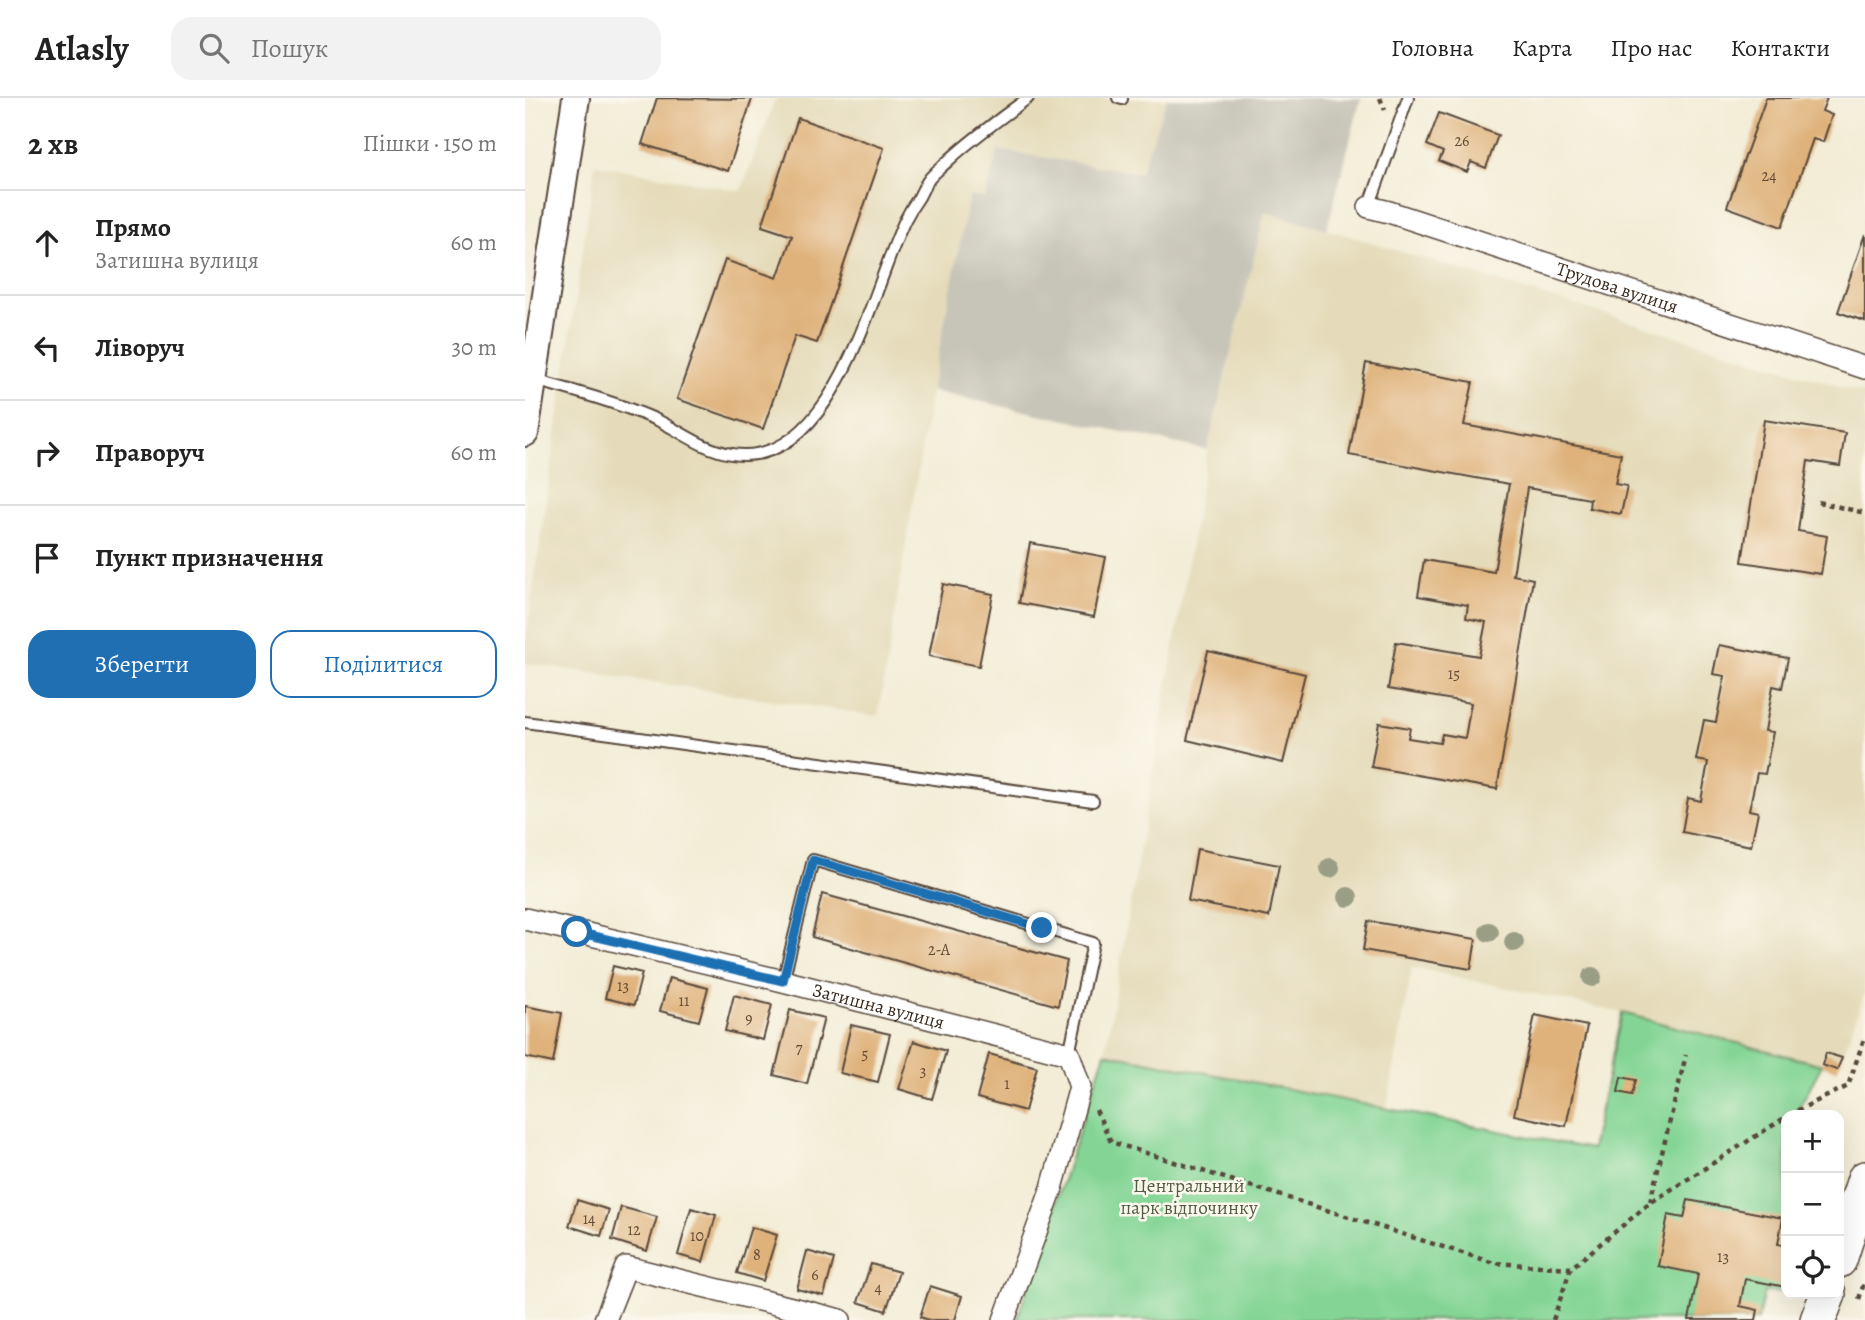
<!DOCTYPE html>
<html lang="uk">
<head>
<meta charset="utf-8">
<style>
	:root { --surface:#fff; --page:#f2f2f2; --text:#222; --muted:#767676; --line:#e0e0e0; --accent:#1f6fb2 }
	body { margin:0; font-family:Alegreya,serif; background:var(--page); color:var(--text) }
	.controls { position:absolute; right:21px; bottom:21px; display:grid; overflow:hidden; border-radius:14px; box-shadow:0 7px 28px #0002 }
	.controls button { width:63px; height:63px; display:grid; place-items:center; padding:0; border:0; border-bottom:2px solid var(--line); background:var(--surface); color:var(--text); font:35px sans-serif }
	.stop { position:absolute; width:21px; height:21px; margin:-16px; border:5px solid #1f6fb2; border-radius:50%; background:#fff }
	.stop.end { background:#1f6fb2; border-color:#fff; box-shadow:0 2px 7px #0008 }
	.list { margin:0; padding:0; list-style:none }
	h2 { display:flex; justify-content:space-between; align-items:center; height:91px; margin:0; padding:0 28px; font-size:30px }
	h2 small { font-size:23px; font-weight:400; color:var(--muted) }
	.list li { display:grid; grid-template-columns:46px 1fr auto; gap:21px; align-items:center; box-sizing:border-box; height:105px; padding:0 28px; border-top:2px solid var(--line) }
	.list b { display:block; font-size:26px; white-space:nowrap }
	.list p { margin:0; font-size:23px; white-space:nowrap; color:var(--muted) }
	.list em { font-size:23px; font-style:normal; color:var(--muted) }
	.actions { display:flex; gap:14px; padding:21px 28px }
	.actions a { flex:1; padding:16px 0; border:2px solid var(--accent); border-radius:21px; text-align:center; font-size:24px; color:var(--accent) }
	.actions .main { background:var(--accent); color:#fff }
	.icon { flex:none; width:38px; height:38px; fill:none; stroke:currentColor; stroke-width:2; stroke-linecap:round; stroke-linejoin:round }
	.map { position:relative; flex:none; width:1340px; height:1222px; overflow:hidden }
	header { display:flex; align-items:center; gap:42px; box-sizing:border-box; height:98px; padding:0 35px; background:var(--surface); border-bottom:2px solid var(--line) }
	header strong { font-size:33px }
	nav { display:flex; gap:38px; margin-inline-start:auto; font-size:24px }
	.search { width:490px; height:63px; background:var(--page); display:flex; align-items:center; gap:18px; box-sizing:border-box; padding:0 24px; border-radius:21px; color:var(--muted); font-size:26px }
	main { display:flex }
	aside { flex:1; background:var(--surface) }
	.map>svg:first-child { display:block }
</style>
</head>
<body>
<header>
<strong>Atlasly</strong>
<div class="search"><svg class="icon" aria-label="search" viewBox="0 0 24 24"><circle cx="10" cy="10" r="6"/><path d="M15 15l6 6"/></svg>Пошук</div>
<nav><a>Головна</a><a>Карта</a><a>Про нас</a><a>Контакти</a></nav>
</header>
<main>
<aside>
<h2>2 хв<small>Пішки · 150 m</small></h2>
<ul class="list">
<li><svg class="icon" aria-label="ahead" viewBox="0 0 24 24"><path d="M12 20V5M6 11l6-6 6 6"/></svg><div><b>Прямо</b><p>Затишна вулиця</p></div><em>60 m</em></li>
<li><svg class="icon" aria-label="left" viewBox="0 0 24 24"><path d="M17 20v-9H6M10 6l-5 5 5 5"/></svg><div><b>Ліворуч</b></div><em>30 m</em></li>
<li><svg class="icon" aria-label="right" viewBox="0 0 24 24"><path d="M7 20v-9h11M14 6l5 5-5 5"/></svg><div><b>Праворуч</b></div><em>60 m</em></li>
<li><svg class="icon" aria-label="arrive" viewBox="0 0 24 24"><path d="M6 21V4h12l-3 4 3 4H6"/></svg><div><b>Пункт призначення</b></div></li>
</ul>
<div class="actions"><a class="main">Зберегти</a><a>Поділитися</a></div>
</aside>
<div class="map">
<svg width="1340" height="1222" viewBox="0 0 1340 1222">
	<rect width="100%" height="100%" fill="#fbf7ec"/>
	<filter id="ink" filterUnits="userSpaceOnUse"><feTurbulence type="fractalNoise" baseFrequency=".0143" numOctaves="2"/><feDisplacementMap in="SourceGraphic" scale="14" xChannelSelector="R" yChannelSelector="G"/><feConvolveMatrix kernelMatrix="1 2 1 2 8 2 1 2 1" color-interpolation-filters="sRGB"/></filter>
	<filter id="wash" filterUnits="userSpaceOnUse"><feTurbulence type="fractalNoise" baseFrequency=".00686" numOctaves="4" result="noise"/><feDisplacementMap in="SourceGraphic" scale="28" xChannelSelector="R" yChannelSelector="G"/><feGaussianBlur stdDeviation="1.57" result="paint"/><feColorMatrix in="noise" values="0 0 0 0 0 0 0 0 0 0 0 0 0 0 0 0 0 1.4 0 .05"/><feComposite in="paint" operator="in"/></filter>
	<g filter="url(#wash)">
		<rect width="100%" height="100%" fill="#f3edd7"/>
		<path fill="#e5dbba" d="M 251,0 L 642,0 L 615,75 L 473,52 L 460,100 L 444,98 L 406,293 L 353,618 L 0,565 L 0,547 L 70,66 L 216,93 Z
			M 740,114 L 802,131 L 1340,296 L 1340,895 L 1312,972 L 1097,915 L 887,869 L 862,1010 L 580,955 L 682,352 Z"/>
		<path fill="#c7c5b8" d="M 642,0 L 836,0 L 802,131 L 740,114 L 682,352 L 406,293 L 444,98 L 460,100 L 473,52 L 615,75 Z"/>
		<path fill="#84d595" stroke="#60805a" stroke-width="2" d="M 1097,915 L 1297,967 L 1273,1011 L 1277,1017 L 1261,1017 L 1261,1195 L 1239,1194 L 1233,1222 L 492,1222 L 580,955 L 1066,1051 Z"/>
		<g id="blocks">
			<path fill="#dfb27c" d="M 132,0 L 227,1 L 203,73 L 117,46 Z
				M 1241,0 L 1302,0 L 1297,13 L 1307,17 L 1298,44 L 1288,41 L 1257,129 L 1202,109 Z
				M 914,15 L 973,37 L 961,70 L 946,64 L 942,74 L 914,63 L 918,54 L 902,47 Z
				M 273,20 L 359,50 L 292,245 L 270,238 L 238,331 L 152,301 L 200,162 L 252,180 L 267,138 L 237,128 Z
				M 1340,136 L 1340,223 L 1313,214 Z
				M 841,265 L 948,284 L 939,327 L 1096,356 L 1090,386 L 1102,388 L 1096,416 L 1064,410 L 1065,401 L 1002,390 L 988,477 L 1008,481 L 972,691 L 846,669 L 854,625 L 885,630 L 883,640 L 915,645 L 917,636 L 940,640 L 946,605 L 863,591 L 871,544 L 954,558 L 961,524 L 941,520 L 943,507 L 893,498 L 899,462 L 969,474 L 984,386 L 824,357 Z
				M 1239,322 L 1320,335 L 1315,368 L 1283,363 L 1273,433 L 1302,438 L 1296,476 L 1217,464 Z
				M 505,445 L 581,459 L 569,519 L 494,505 Z
				M 418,486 L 468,496 L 454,568 L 404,558 Z
				M 1194,547 L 1263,560 L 1257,590 L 1248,588 L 1240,633 L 1248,634 L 1240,676 L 1232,675 L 1224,712 L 1233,714 L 1226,748 L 1157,734 L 1163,700 L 1176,703 L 1183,664 L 1171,662 L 1179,622 L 1191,624 L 1200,578 L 1188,576 Z
				M 683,553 L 780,576 L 758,665 L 662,642 Z
				M 672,751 L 754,767 L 744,819 L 663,803 Z
				M 297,796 L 542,863 L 533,908 L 287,839 Z
				M 843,823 L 951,841 L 946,871 L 838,852 Z
				M 88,868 L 117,875 L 109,907 L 80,900 Z
				M 144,880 L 183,890 L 174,923 L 135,913 Z
				M 209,897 L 247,907 L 238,942 L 200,933 Z
				M 0,908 L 37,915 L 28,965 L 0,959 Z
				M 265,912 L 299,920 L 282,986 L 249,977 Z
				M 1010,917 L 1062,928 L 1041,1028 L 989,1017 Z
				M 326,927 L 365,936 L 353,984 L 315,975 Z
				M 389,943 L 421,953 L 407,1001 L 374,991 Z
				M 1301,955 L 1317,960 L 1312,972 L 1297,967 Z
				M 464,956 L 512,969 L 500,1013 L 452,1000 Z
				M 1096,979 L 1111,982 L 1107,997 L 1093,994 Z
				M 52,1102 L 84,1112 L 76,1138 L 44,1128 Z
				M 1163,1102 L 1258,1120 L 1253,1146 L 1261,1148 L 1261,1189 L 1220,1181 L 1215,1208 L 1233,1212 L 1231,1222 L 1164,1222 L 1173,1176 L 1133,1168 L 1143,1117 L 1159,1120 Z
				M 96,1109 L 132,1119 L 122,1153 L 87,1142 Z
				M 166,1110 L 191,1117 L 178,1164 L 153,1157 Z
				M 226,1129 L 252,1137 L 238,1183 L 212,1175 Z
				M 282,1153 L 309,1161 L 299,1198 L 272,1191 Z
				M 346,1166 L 374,1174 L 361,1213 L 333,1204 Z
				M 405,1188 L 437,1198 L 430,1222 L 404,1222 L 395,1219 Z"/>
		</g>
	</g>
	<g filter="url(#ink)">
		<use href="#blocks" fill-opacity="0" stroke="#57473a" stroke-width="2"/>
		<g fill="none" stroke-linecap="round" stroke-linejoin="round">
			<defs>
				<path id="service" d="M 593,0 L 597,1
					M 844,109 L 883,0
					M 9,282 C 50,293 90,304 130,321 C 156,333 178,352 207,356 C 310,372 347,190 380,122 C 384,114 389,106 394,99 C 397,93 400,86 405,80 C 410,74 418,68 424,62 C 449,39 476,20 503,0
					M 0,624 L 568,703
					M 258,883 L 288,762 L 568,845 L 544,956"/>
				<g id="minor">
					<path id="s1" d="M 844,109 L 864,114 L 1340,270"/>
					<path id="s2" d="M 0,821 L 258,883 L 544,956 L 555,989 L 527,1090 L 479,1222"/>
					<path d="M 80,1222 L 101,1169 L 315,1222"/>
				</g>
				<path id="tertiary" d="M 0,335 L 51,0"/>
				<path id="primary" d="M 1314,1162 L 1340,1081
					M 1293,1222 L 1303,1196"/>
			</defs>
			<use href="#service" stroke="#57473a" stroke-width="14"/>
			<use href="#minor" stroke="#57473a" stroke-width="24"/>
			<use href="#tertiary" stroke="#57473a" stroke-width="30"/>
			<use href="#primary" stroke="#57473a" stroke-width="38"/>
			<path stroke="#57473a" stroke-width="4.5" stroke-dasharray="5 5" stroke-linecap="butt" d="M 855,0 L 860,12
				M 1293,404 L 1340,415
				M 571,1012 L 586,1044 L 969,1165 L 1046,1170
				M 1263,1017 L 1323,988 L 1340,938
				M 1125,1104 L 1161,957
				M 1334,1201 L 1340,1182
				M 1028,1222 L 1046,1170 L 1125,1105 L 1261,1019"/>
			<use href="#service" stroke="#fff" stroke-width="10"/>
			<use href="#minor" stroke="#fff" stroke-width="21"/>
			<use href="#tertiary" stroke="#fff" stroke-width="26"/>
			<use href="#primary" stroke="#fff" stroke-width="35"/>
		</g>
		<g fill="#9a9e85">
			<circle cx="805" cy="770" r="10"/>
			<circle cx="823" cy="799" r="10"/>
			<circle cx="964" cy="834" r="10"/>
			<circle cx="989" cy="844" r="10"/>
			<circle cx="1067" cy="879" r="10"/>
		</g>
	</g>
	<g fill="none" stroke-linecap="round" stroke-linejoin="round" filter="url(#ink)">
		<path stroke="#1f6fb2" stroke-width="9" d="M 52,834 L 258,883 L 288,762 L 517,830"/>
	</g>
	<g text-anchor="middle" stroke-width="5" stroke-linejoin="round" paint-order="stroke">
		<g font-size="16" fill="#644c36">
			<text x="937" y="48">26</text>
			<text x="1244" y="83">24</text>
			<text x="929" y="581">15</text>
			<text x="414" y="857">2-А</text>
			<text x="98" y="893">13</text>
			<text x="159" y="908">11</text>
			<text x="224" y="926">9</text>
			<text x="274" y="955">7</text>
			<text x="340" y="961">5</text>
			<text x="398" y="978">3</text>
			<text x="482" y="991">1</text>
			<text x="64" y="1126">14</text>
			<text x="109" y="1137">12</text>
			<text x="172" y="1143">10</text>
			<text x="232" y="1162">8</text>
			<text x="1198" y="1164">13</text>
			<text x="290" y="1182">6</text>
			<text x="353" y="1195">4</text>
		</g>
		<g font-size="19" fill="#3b2a1e" stroke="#fbf7ec">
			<text dy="7" stroke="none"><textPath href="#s1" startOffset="261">Трудова вулиця</textPath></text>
			<text dy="7" stroke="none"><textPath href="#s2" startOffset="364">Затишна вулиця</textPath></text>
		</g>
		<g font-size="19" fill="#515d42" stroke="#fbf7ec">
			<text x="664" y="1094">Центральний<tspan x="664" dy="22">парк відпочинку</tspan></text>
		</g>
	</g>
</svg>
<div class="controls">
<button>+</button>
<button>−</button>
<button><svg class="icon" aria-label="locate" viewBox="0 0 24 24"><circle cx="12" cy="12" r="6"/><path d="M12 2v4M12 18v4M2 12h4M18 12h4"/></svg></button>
</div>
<div class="stop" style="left:52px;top:834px"></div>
<div class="stop end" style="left:517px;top:830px"></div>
</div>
</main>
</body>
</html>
